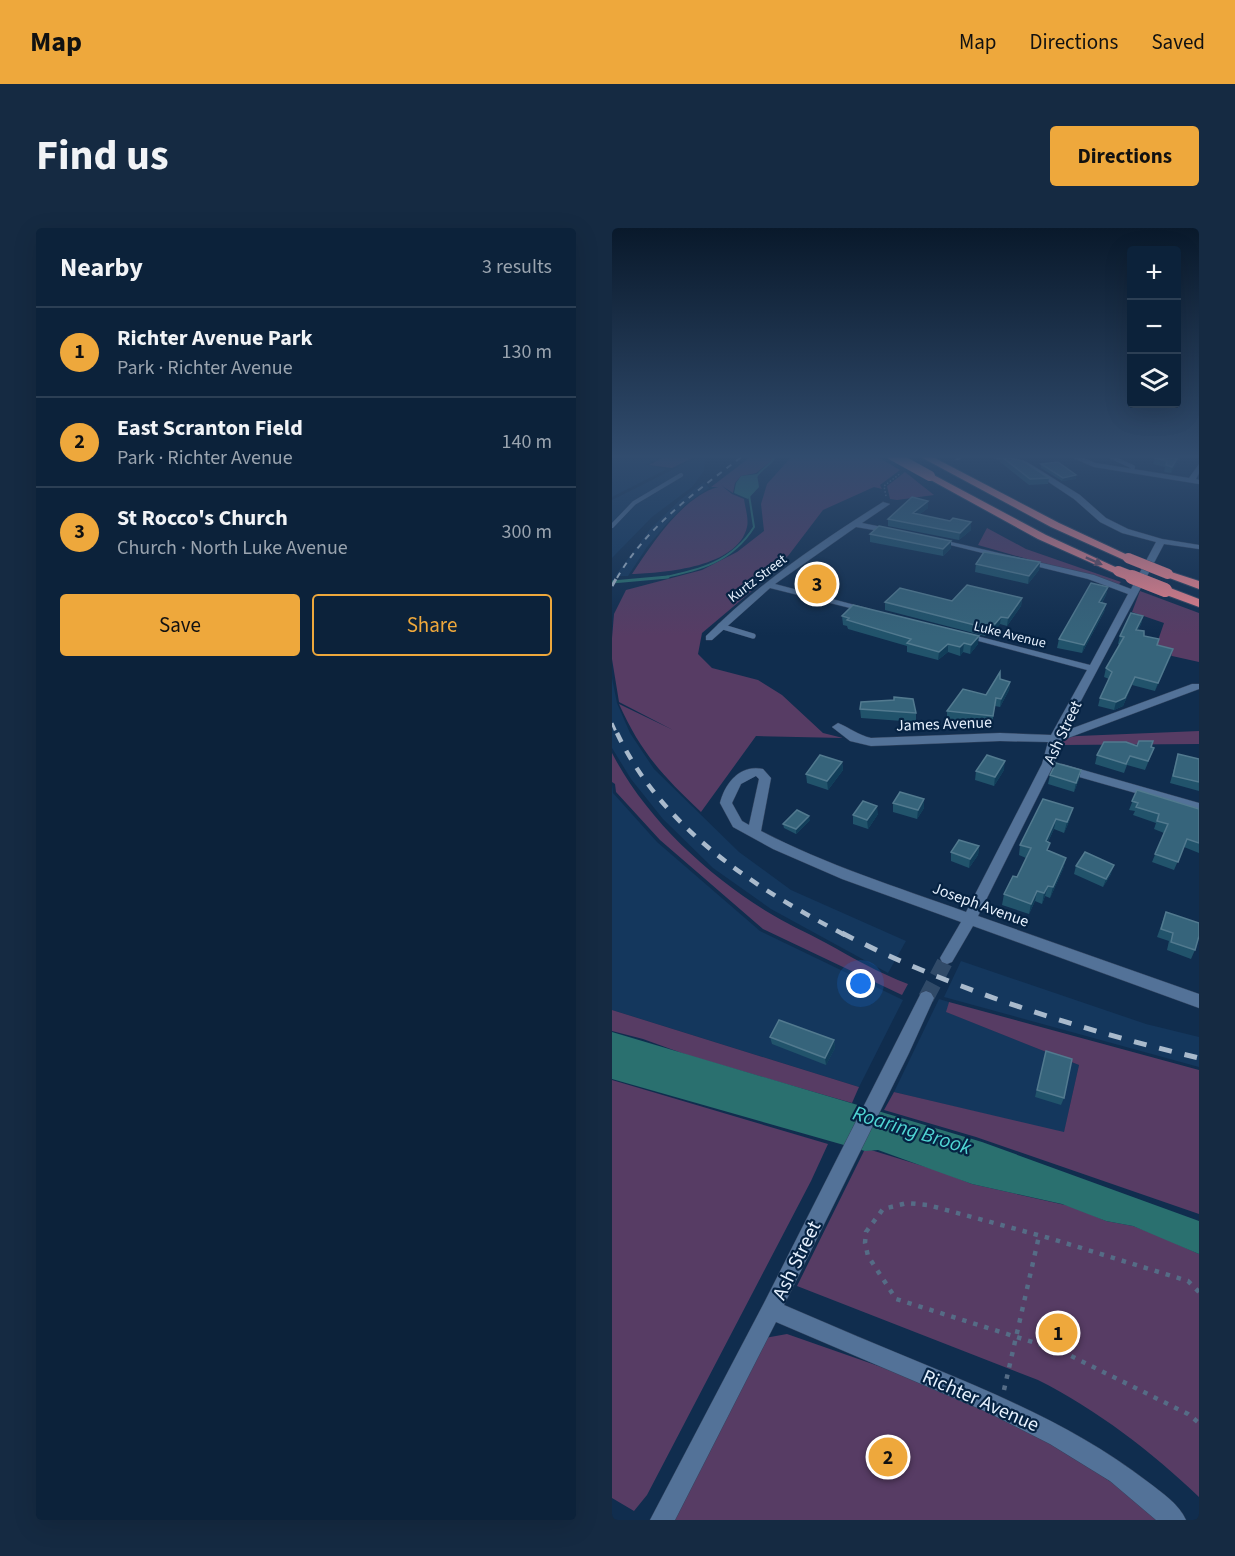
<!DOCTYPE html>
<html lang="en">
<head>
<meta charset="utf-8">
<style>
	:root { --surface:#0c223a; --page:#152a42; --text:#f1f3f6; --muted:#9aa4af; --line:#2c3f54; --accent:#eea83c }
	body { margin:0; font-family:"Source Sans 3",sans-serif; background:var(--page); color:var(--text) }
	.controls { position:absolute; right:18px; top:18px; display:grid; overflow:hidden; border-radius:6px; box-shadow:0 6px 24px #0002 }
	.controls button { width:54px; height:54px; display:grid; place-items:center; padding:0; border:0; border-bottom:2px solid var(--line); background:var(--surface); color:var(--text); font:30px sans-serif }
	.you { position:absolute; left:249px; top:756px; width:21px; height:21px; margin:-15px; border:4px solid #fff; border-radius:50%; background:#1a73e8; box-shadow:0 0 0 9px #1a73e833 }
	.badge { display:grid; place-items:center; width:39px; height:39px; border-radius:50%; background:var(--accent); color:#111; font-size:20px; font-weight:700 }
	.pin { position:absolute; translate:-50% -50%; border:3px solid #fff; box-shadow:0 2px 6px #0006 }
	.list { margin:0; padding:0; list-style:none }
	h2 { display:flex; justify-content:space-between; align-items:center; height:78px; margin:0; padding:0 24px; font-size:26px }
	h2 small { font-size:20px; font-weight:400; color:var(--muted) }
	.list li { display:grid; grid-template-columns:39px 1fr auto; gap:18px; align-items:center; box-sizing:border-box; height:90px; padding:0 24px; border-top:2px solid var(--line) }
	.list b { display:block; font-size:22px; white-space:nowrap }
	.list p { margin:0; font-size:20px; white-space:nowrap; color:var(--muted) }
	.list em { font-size:20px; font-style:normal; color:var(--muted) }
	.actions { display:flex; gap:12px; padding:18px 24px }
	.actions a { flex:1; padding:14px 0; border:2px solid var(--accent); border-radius:6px; text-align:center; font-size:21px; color:var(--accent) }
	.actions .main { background:var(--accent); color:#111 }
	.icon { flex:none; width:33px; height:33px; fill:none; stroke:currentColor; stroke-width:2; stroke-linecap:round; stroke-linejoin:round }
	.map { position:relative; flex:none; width:587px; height:1292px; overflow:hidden; border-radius:6px }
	header { display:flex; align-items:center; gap:36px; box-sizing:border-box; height:84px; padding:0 30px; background:var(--accent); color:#111 }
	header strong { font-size:28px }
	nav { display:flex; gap:33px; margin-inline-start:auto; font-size:21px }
	.intro { display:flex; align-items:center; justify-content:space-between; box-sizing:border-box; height:144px; padding:0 36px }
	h1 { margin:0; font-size:42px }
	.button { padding:15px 27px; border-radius:6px; background:var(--accent); color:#111; font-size:21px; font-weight:700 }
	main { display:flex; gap:36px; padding:0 36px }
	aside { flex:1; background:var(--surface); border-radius:6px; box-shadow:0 6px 24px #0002 }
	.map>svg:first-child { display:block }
</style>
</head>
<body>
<header>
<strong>Map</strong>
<nav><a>Map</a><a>Directions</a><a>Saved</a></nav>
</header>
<div class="intro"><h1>Find us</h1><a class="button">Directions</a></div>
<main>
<aside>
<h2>Nearby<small>3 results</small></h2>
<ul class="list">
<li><span class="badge">1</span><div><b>Richter Avenue Park</b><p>Park · Richter Avenue</p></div><em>130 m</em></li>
<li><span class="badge">2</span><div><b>East Scranton Field</b><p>Park · Richter Avenue</p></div><em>140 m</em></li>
<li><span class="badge">3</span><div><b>St Rocco's Church</b><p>Church · North Luke Avenue</p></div><em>300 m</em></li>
</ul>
<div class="actions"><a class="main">Save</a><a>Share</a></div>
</aside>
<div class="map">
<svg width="587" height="1292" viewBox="0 0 587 1292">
	<rect width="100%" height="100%" fill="#102d4e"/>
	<path fill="#14375d" d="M 0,227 L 52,227 L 34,237 L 55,241 L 0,269 Z
		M 93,229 L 92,243 L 80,259 L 40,289 L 0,330 L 0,272 L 80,232 Z
		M 92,254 L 97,260 L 74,276 L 56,294 L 35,319 L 16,348 L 3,348 L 39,300 L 69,271 Z
		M 0,450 L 5,475 L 18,505 L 42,541 L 127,624 L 179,662 L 294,713 L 276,745 L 159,681 L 101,640 L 51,591 L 19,551 L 0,520 Z
		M 0,556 L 1,565 L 45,614 L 148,703 L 291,772 L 247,859 L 0,782 Z
		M 349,733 L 534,796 L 587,809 L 587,839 L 332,769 Z
		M 327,771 L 337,774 L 335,784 L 467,837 L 452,905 L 282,864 Z"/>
	<path fill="#573c64" d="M 56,227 L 93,227 L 80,230 L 60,240 L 37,237 Z
		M 141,227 L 161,227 L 162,231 L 144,245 L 129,248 L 123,255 L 121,265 L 110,258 L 120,266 L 132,271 C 133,279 137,291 135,299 C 126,339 53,345 20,346 C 40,316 70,269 106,259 L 99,259 Z
		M 181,227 L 262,227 L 288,242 L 268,257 L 270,261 L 262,259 L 211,282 L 176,328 L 140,354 L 147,357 L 90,405 L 86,426 L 100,440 L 146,452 L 170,467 L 211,505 L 231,510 L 144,508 L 89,584 C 51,548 29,525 7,476 L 61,502 L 7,474 L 0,431 L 0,410 L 2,386 L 14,362 L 90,342 L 125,324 L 152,303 L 149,276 L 155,256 Z
		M 293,244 L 322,267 L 285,272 L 278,271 L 275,258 Z
		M 375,300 L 414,321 L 509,354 L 506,357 L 366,317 Z
		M 528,363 L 587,385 L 587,434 L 542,424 L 552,395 L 520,384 Z
		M 587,503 L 587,516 L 449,517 L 454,509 L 466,508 Z
		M 0,525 C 33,589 93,645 154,683 C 173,695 194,704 214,715 C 241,730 267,745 296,756 L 290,767 L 151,701 L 48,612 L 4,564 L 3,556 L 0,554 Z
		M 337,774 L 587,842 L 587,986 L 364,909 L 272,882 L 282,864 L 452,904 L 467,837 L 334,784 Z
		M 0,782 L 247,859 L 240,875 L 78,828 L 31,811 L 0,803 Z
		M 0,852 L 216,916 L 199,953 L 35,1267 L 22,1283 L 0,1270 Z
		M 259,922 L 327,943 L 360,956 L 462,979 L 494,993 L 521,998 L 545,1007 L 587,1026 L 587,1269 C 540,1224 484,1181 426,1152 L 185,1058 L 252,923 Z
		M 175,1106 L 395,1183 L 543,1284 L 550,1292 L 58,1292 L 147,1111 Z"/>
	<path fill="#2a706f" d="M 145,246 L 147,259 L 136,271 L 122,265 L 124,255 L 129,248 Z
		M 0,804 L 370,914 L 587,993 L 587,1026 L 521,998 L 494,993 L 450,976 L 360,956 L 266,922 L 253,923 L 0,851 Z"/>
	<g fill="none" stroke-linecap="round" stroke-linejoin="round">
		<path stroke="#2a706f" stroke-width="2" d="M 143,251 C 147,241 161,237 164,227
			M 49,350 C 88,342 120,334 142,299 L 137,267"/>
		<path stroke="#2a706f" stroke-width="3" d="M 0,354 L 56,349"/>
		<path stroke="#304a68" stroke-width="16" stroke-dasharray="16 8" stroke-linecap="butt" d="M 314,770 L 335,730"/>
		<defs>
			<path id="service-far1" d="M 495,227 L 521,239 L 520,243
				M 0,298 L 22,275 L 69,247"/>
			<path id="service" d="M 108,398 L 141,408"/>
			<path id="minor" d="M 345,227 L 353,227 L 347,232 L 343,232 Z
				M 368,227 L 384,227 L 415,234 L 468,267 L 494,290 L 516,301 L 550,311 L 587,317 L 587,321 L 552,316 L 453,503 L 580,456 L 587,456 L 587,461 L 448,513 L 442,536 L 366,688 L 587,766 L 587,780 L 361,698 L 340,734 L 335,736 L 330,734 L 328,730 L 349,694 L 230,651 L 161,621 L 121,599 L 108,575 C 113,555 128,536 151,541 L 159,550 L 149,603 C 214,637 285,659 354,684 L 430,536 L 436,514 L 388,513 L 259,518 L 238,513 L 220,499 L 226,495 C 238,500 246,507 259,510 L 388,505 L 439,507 L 475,442 L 344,407 L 349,404 L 478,437 L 516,366 L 476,351 L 318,312 L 322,310 L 482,347 L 519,361 L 544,314 L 510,305 L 488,294 L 462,271 L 411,237 ZM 144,548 L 147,551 L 137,597 L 130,593 L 120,575 L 129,556 Z
				M 454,227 L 464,227 L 484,235 L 577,250 L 587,236 L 587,245 L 584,251 L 587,252 L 587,256 L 482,239 Z
				M 271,274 L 278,276 L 250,295 L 285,302 L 285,306 L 244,299 L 163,356 L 258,381 L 258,385 L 158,360 L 100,412 L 94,412 L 94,408 C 147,355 208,314 271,274 Z
				M 450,536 L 587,575 L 587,583 L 446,543 L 444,540 Z
				M 314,763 L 319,765 L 322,770 L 297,825 L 172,1077 C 221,1098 270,1119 319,1139 C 396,1171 470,1203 536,1254 C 549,1264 567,1276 574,1292 L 544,1292 L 498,1253 L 438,1216 L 375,1184 L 164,1094 L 63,1292 L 38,1292 L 152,1075 L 309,765 Z"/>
			<path id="motorway" d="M 305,227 L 317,227 L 447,295 L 522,330 L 520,332 L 512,332 L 439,299 Z
				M 318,245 L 434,307 L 512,343 L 510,345 L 502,345 L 426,311 L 315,250 L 315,246 Z
				M 556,343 L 587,353 L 587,361 L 552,348 L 552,344 Z
				M 553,358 L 587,371 L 587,379 L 549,365 L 547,362 Z"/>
		</defs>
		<use href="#service-far1" stroke="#334560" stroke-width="4.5"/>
		<use href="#service" stroke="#334560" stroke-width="6"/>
		<use href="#minor" stroke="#334560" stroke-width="1"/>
		<use href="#motorway" stroke="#334560" stroke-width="2"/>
		<path stroke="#556c86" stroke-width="1.5" stroke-dasharray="1.5 2" stroke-linecap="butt" d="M 274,268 L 272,258 L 289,245"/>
		<path stroke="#556c86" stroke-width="4.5" stroke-dasharray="4.5 7" stroke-linecap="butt" d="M 587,1064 L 576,1053 L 437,1010 L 316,977 L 295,975 L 271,981 L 254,1004 L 253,1015 L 256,1028 L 284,1071 L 449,1123 L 576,1186 L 587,1195
			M 392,1162 L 427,1008"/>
		<use href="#service-far1" stroke="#537298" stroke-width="4"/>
		<use href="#service" stroke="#537298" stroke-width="5"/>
		<use href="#minor" fill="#537298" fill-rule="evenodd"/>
		<use href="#motorway" fill="#e8828d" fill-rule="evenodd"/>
		<path stroke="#a9bacc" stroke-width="2" stroke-dasharray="6 6" stroke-linecap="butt" d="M 5,350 C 35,298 85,263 132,227"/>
		<path stroke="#a9bacc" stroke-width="3" stroke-dasharray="8 8" stroke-linecap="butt" d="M 0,358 L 5,349
			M 0,495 L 5,506"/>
		<path stroke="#a9bacc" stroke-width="4.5" stroke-dasharray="10 10" stroke-linecap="butt" d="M 5,505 C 50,600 142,660 233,707"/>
		<path stroke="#a9bacc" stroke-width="5" stroke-dasharray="13 13" stroke-linecap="butt" d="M 230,705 C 338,761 469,802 587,830"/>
		<defs>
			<path id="motorway-bridge-far1" d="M 280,227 L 318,248
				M 516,330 L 556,346
				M 506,343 L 524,350"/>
			<path id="motorway-bridge" d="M 520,349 L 553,362"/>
		</defs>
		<use href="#motorway-bridge-far1" stroke="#334560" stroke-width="11" stroke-linecap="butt"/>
		<use href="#motorway-bridge" stroke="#334560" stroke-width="14" stroke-linecap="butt"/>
		<use href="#motorway-bridge-far1" stroke="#e8828d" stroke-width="10"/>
		<use href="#motorway-bridge" stroke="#e8828d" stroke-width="14"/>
	</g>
	<path fill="#21536b" d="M 570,227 L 559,245 L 552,244 L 553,239 L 541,236 L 543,230 Z
		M 389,228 L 437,250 L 436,256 L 417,257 L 388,234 Z
		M 429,236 L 464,247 L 464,251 L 450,253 L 429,240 Z
		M 316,273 L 316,280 L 308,286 L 359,302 L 347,312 L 276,298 L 276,291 Z
		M 258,306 L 339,313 L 339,320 L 331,328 L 258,314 Z
		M 428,334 L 427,342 L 416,356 L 363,344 L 364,336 Z
		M 496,359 L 494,367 L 490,375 L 494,376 L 492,384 L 470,425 L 445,420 L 447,411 Z
		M 410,370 L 409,378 L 395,398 L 388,396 L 382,404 L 377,403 L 373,408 L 273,382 L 273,374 Z
		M 230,388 L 366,416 L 358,426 L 351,424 L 348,428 L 336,424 L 326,432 L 295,424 L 295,418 L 236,401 L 235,398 L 231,397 Z
		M 531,388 L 529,396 L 526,402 L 532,408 L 545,417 L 561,421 L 543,463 L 520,457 L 511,478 L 502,482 L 486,478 L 488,470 L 497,451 L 492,449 L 494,440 L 508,417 L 506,416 L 508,408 Z
		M 388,451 L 398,454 L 397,462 L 388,479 L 383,478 L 380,496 L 335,491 L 335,483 L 374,467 Z
		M 282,472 L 304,485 L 304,494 L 249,490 L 248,481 Z
		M 525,518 L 542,520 L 533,542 L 515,537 L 512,545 L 483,536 L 485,527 Z
		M 566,526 L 587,531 L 587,563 L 558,555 Z
		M 230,534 L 231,542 L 216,562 L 195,555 L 194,546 Z
		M 392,542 L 382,558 L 363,552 L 364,543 Z
		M 469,542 L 467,551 L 462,564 L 436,556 L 438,547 Z
		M 525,562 L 587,581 L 587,625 L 572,619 L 562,642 L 540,634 L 552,605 L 542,601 L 544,595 L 521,587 L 523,583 L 517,582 Z
		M 431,571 L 458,591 L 452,605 L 442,601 L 436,614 L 436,623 L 454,630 L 451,641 L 438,670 L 433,668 L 430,676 L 423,673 L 417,686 L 390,677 L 392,666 L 405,649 L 414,630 L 407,627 L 408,617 Z
		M 281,575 L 312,580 L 305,591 L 281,584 Z
		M 266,586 L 256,601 L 241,596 L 241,587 Z
		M 198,592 L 184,606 L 172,600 L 171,596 Z
		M 367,618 L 366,627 L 357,640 L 339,633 L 339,624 Z
		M 464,638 L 499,646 L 491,659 L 462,646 Z
		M 554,684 L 583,722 L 579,731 L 555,722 L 557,713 L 545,709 L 551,692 Z
		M 158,809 L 222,812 L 223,820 L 214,837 L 160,816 Z
		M 434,823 L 452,870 L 449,877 L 423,869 Z"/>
	<path fill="#113d59" d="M 567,227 L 570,227 L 559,245 L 560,239 Z
		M 464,247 L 464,251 L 450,253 L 451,250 Z
		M 316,273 L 316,280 L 300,292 L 301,285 Z
		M 359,294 L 359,302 L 347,312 L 348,305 Z
		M 339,313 L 339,320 L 331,328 L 331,321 Z
		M 428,334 L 427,342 L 416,356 L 417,348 Z
		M 496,359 L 494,367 L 485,383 L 487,374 Z
		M 410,370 L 409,378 L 395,398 L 396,390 Z
		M 494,376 L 492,384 L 470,425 L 472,417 Z
		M 531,388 L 529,396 L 522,410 L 524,402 Z
		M 389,389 L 388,396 L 382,404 L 383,396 Z
		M 378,395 L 377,403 L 373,408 L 374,400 Z
		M 367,408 L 366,416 L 358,426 L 359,417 Z
		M 352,415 L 351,424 L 348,428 L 348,419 Z
		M 336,416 L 336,424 L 326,432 L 327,424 Z
		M 561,421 L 559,429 L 543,463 L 546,455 Z
		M 523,449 L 520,457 L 511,478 L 502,482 L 504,474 Z
		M 398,454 L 397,462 L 388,479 L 389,471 Z
		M 393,533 L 392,542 L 382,558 L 383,549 Z
		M 230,534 L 231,542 L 216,562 L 215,553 Z
		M 469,542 L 467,551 L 462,564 L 464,555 Z
		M 312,571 L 312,580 L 305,591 L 306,582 Z
		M 265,578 L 266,586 L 256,601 L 255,592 Z
		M 461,580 L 458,591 L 452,605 L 455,594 Z
		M 197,588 L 198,592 L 184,606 L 184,601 Z
		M 444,591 L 442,601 L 431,624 L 434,613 Z
		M 367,618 L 366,627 L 357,640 L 358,631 Z
		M 454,630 L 451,641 L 438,670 L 441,659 Z
		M 502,637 L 499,646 L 491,659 L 494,651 Z
		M 436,658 L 433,668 L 430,676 L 432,665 Z
		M 425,663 L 423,673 L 417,686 L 419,676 Z
		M 222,812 L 223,820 L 214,837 L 213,830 Z"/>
	<path fill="#36647b" stroke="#527a8f" stroke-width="1.5" d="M 545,227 L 567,227 L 560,239 L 554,237 L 555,233 L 543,230 Z
		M 389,228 L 411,233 L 437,250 L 418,251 Z
		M 446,234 L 464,247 L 451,250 L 429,236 Z
		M 300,269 L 316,273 L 301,285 L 338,293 L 341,290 L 359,294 L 348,305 L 276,291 Z
		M 267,298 L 339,313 L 331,321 L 258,306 Z
		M 372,324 L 428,334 L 417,348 L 364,336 Z
		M 479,355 L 496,359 L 487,374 L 494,376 L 472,417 L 447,411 Z
		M 355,357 L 410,370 L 396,390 L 389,389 L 383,396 L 378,395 L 374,400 L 273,374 L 288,360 L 340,373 Z
		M 241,377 L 367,408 L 359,417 L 352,415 L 348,419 L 336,416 L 327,424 L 295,415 L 299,411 L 235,392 L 237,390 L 230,388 Z
		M 519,385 L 531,388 L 524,402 L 532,403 L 532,408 L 547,411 L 545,417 L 561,421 L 546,455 L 523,449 L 513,470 L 504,474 L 488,470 L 500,444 L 494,440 L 512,409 L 508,408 Z
		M 388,444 L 388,451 L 398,454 L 389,471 L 384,470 L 381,488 L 335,483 L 351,461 L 374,467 Z
		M 282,469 L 301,471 L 304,485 L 248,481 L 249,474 L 282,472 Z
		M 527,513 L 541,513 L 539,519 L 542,520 L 536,533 L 518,528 L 514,536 L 485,527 L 492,514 L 514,514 L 525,518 Z
		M 566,526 L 587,531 L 587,554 L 561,548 Z
		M 208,527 L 230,534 L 215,553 L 194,546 Z
		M 375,527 L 393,533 L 383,549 L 364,543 Z
		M 444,535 L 469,542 L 464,555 L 438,547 Z
		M 525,562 L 587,581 L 587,615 L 575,611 L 566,634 L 543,626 L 556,596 L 545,593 L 547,586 L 524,579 L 526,575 L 520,573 Z
		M 288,564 L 312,571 L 306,582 L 281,575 Z
		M 431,571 L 461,580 L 455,594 L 444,591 L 434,613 L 438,615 L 435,622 L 454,630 L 441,659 L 436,658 L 432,665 L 425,663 L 419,676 L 392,666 L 401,648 L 405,649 L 419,620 L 408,617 Z
		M 251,573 L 265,578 L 255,592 L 241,587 Z
		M 185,582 L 197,588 L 184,601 L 171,596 Z
		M 347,612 L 367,618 L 358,631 L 339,624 Z
		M 473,624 L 502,637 L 494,651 L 464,638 Z
		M 554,684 L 587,695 L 587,708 L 583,722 L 559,714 L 561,705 L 549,701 Z
		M 167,792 L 222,812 L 213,830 L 158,809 Z
		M 434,823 L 460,831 L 452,870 L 425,862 Z"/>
	<defs><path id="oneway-solid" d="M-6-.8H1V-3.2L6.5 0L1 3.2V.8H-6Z" transform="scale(1.5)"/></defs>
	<use fill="#6c4e64" href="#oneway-solid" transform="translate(482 333) rotate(24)"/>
	<linearGradient id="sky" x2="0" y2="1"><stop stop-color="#09192b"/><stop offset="0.56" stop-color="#314c6e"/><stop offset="1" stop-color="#314c6e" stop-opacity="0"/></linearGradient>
	<rect width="587" height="408" fill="url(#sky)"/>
	<g text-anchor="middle" stroke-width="4.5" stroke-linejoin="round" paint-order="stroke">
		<g font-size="14" fill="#e6f1fe" stroke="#062343">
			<text transform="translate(145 350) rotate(-37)" y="5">Kurtz Street</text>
			<text transform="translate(398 406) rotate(14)" y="5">Luke Avenue</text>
		</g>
		<g font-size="16" fill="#e6f1fe" stroke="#062343">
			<text transform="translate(332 495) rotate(-2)" y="6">James Avenue</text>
			<text transform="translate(450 504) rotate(-65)" y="6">Ash Street</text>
			<text transform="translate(369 676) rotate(20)" y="6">Joseph Avenue</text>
		</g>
		<g font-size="20" fill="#e6f1fe" stroke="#062343">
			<text transform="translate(184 1032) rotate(-64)" y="7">Ash Street</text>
			<text transform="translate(369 1172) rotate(24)" y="7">Richter Avenue</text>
		</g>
		<g font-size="21" font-style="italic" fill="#50d6d4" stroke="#062343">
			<text transform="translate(300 902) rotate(17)" y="7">Roaring Brook</text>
		</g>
	</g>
</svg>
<div class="controls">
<button>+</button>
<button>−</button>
<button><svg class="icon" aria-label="layers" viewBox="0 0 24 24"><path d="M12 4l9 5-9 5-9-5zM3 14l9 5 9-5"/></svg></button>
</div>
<div class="you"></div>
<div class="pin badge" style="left:446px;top:1105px">1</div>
<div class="pin badge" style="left:276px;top:1229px">2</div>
<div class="pin badge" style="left:205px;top:356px">3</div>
</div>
</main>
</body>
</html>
